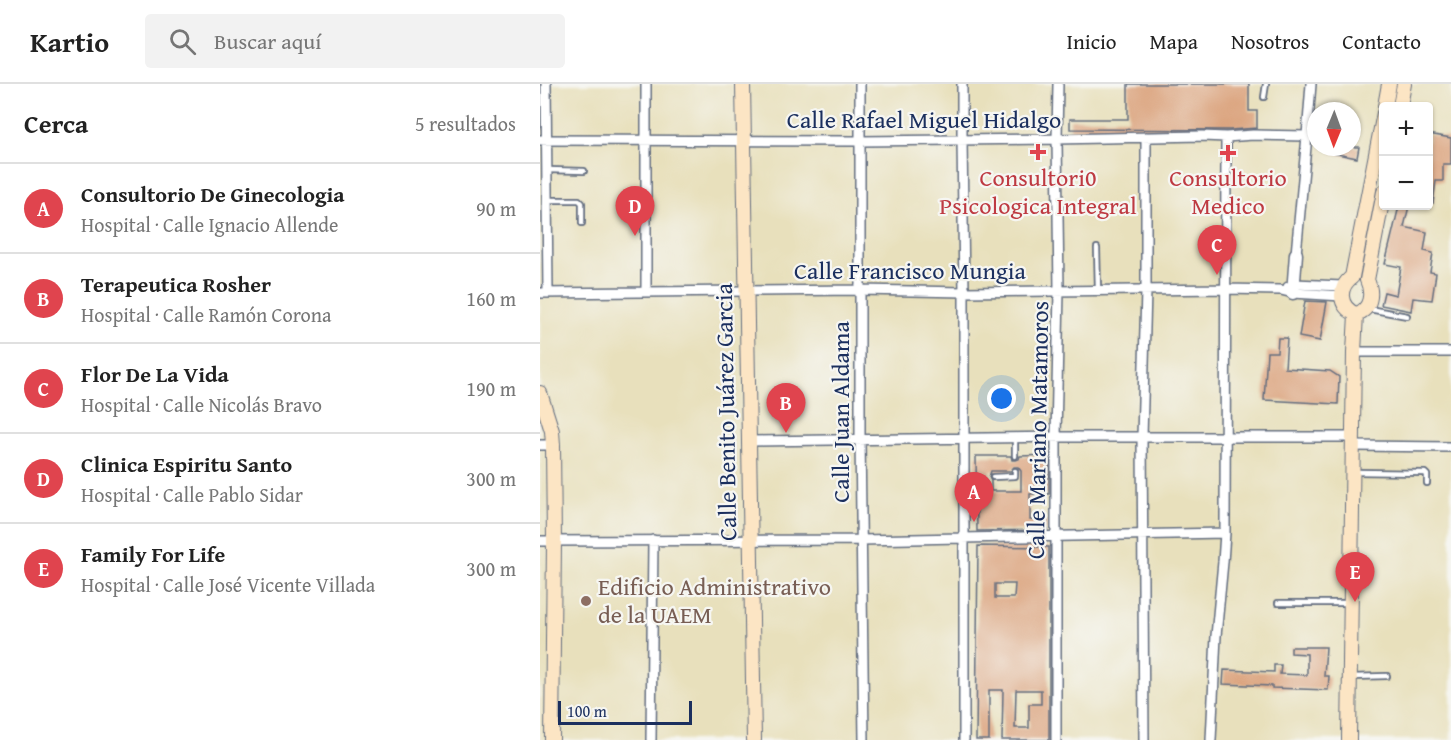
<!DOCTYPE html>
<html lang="es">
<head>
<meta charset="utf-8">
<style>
	:root { --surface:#fff; --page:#f2f2f2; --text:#222; --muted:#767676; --line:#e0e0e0; --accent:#0b8043 }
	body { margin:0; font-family:"Gentium Book Plus",serif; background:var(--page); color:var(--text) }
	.controls { position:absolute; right:18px; top:18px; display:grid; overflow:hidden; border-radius:6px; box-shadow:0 2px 4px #0004 }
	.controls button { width:54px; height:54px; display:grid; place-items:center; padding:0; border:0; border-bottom:2px solid var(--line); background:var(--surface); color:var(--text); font:30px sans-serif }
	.compass { position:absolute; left:767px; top:18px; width:54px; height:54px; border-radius:50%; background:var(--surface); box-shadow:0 2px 4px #0004; rotate:181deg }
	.scale { position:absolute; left:18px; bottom:15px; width:134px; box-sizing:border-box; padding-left:6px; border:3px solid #1b2f5e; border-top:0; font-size:16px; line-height:21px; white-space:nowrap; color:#1b2f5e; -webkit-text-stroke:4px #f6f6f2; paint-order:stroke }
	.you { position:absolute; left:462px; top:315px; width:21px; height:21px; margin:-15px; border:4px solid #fff; border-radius:50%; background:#1a73e8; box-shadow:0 0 0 9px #1a73e833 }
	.badge { display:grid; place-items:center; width:39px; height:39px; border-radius:50%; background:var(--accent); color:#fff; font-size:20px; font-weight:700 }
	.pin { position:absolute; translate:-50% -50px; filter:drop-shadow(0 2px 3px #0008) }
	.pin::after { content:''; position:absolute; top:32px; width:21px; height:18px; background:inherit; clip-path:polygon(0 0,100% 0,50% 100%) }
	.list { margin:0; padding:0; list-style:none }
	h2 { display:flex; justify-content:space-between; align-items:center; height:78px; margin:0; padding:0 24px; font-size:26px }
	h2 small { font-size:20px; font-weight:400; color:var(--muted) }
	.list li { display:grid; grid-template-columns:39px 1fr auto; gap:18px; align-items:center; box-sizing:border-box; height:90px; padding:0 24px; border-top:2px solid var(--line) }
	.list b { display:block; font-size:22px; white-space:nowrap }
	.list p { margin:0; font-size:20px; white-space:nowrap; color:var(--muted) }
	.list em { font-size:20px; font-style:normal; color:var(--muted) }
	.icon { flex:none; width:33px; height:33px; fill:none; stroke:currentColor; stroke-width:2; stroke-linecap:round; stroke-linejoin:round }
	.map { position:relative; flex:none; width:911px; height:656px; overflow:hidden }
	header { display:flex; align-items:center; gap:36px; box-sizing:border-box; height:84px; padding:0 30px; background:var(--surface); border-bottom:2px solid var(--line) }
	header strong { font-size:28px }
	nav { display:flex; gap:33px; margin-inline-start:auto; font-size:21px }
	.search { width:420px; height:54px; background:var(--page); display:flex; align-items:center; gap:15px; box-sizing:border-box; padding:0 21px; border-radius:6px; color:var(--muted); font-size:22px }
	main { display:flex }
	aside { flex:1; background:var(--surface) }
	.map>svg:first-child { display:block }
</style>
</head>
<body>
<header>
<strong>Kartio</strong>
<div class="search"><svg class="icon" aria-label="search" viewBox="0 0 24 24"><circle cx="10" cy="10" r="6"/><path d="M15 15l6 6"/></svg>Buscar aquí</div>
<nav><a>Inicio</a><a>Mapa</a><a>Nosotros</a><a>Contacto</a></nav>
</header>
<main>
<aside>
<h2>Cerca<small>5 resultados</small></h2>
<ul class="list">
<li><span class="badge" style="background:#e0444e">A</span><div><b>Consultorio De Ginecologia</b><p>Hospital · Calle Ignacio Allende</p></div><em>90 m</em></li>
<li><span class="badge" style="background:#e0444e">B</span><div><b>Terapeutica Rosher</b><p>Hospital · Calle Ramón Corona</p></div><em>160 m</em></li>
<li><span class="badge" style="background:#e0444e">C</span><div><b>Flor De La Vida</b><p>Hospital · Calle Nicolás Bravo</p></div><em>190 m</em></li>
<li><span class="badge" style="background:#e0444e">D</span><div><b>Clinica Espiritu Santo</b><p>Hospital · Calle Pablo Sidar</p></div><em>300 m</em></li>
<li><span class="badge" style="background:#e0444e">E</span><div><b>Family For Life</b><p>Hospital · Calle José Vicente Villada</p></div><em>300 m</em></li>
</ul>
</aside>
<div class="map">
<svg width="911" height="656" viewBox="0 0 911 656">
	<rect width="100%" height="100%" fill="#f6f6f2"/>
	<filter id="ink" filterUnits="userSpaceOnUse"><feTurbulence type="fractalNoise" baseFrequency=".0167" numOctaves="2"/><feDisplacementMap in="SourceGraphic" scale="12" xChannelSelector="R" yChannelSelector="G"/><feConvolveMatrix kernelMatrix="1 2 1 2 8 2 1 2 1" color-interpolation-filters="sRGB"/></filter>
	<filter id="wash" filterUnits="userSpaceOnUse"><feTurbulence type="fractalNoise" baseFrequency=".008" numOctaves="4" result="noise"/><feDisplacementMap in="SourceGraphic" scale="24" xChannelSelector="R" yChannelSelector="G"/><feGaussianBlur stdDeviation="1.35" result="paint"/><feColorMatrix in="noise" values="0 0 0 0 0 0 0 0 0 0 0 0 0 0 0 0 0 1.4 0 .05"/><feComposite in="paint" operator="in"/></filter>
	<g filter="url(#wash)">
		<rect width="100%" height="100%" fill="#e8e0bc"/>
		<g id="blocks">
			<path fill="#dca580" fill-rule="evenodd" d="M 588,0 L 709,0 L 709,27 L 717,27 L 717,44 L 690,46 L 530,45 L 530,35 L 588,35 Z
				M 888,50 L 911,54 L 911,80 L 903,80 L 903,97 L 896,97 L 893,119 L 888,118 Z
				M 794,63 L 819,63 L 817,74 L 792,69 Z
				M 859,122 L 869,122 L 864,143 L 887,148 L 884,167 L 893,169 L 890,188 L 896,189 L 892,216 L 873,214 L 871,227 L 841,221 L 844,208 L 856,211 L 861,183 L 845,180 Z
				M 765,217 L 787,218 L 780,257 L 759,253 Z
				M 738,254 L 747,254 L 745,284 L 790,287 L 799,293 L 798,320 L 724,316 L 727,268 L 737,268 Z
				M 509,371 L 509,410 L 490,410 L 490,436 L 507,436 L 507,446 L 437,447 L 436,372 L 471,372 L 472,376 L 476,376 L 479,375 L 480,372 ZM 474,383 L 478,383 L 481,387 L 481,407 L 451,407 L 451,397 L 449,393 L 451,387 L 471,387 Z
				M 438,462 L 509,463 L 509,656 L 462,656 L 463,606 L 449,606 L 449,656 L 436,656 ZM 455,500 L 475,500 L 474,514 L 455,514 ZM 476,606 L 501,606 L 501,620 L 489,620 L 489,644 L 475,644 Z
				M 751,563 L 786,563 L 784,592 L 789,592 L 788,606 L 732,604 L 732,602 L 683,600 L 684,586 L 734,588 L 734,581 L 741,581 L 740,590 L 767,591 L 767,570 L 751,569 Z"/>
		</g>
	</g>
	<g filter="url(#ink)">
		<use href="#blocks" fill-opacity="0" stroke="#636d7f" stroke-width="1.5"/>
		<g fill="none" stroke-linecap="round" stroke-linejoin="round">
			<defs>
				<path id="service" d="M 724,13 L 726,0
					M 8,86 L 44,87
					M 6,116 L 39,116 L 42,119 L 42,139
					M 557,164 L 558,206
					M 829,225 L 867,232
					M 475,372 L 475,353
					M 815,388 L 885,389 L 887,391 L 887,399
					M 453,393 L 475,392 L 475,387
					M 738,519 L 810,519
					M 811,593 L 847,592"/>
				<path id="minor" d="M 6,0 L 8,209
					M 320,0 L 320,355 L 324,656
					M 422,0 L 422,55 L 424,208 L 424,656
					M 0,56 L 320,57 L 517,55 L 662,52 L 686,53 L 713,51 L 767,52
					M 756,170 L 767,52 L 771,0
					M 748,203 L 754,200 L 803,202
					M 106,208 L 106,0
					M 0,209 L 320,206 L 424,208 L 685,205 L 741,206 L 753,209 L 802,212
					M 814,268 L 911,268
					M 209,357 L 521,353 L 813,353
					M 0,361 L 13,361
					M 813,362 L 911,363
					M 0,457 L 321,456 L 685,449
					M 111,656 L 113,456
					M 516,656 L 516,353 L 519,207 L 517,55 L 518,0
					M 604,656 L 602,353 L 606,207 L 606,53
					M 671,656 L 676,552 L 683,478 L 685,449 L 686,53"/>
				<path id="tertiary" d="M 753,209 L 756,170"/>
				<path id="secondary" d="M 203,0 L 214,656
					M 845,22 L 849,0
					M 860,22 L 864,0
					M 816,230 C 798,223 798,203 812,193 L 844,29
					M 816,230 C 831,226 833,209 827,196 L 844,108
					M 0,309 L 12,347 L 13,361 L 14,457 L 12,656
					M 809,656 L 814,268 L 816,230"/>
			</defs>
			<use href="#service" stroke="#636d7f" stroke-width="8"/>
			<use href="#minor" stroke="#636d7f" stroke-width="12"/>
			<use href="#tertiary" stroke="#636d7f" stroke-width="15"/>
			<use href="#secondary" stroke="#636d7f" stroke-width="16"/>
			<use href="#service" stroke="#fff" stroke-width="4.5"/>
			<use href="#minor" stroke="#fff" stroke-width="9"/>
			<use href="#tertiary" stroke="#fff" stroke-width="12"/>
			<use href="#secondary" stroke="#fce5c4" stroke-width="14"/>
		</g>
	</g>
	<g fill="#e0444e" stroke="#f6f6f2" stroke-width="2">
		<path d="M495 59h6v6h6v6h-6v6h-6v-6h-6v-6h6z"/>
		<path d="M685 60h6v6h6v6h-6v6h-6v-6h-6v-6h6z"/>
	</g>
	<circle fill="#8d6e63" stroke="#f6f6f2" stroke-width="2" cx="46" cy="517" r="6"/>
	<g text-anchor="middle" stroke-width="4.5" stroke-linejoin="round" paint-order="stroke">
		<g font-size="24" fill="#1b2f5e" stroke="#f6f6f2">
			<text x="384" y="44">Calle Rafael Miguel Hidalgo</text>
			<text x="370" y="195">Calle Francisco Mungia</text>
			<text transform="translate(186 328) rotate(-91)" y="8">Calle Benito Juárez Garcia</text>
			<text transform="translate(301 328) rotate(-90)" y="8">Calle Juan Aldama</text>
			<text transform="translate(498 346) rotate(-89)" y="8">Calle Mariano Matamoros</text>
		</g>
		<g font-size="24" fill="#be3a42" stroke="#f6f6f2">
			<text x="498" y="102">Consultori0<tspan x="498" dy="28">Psicologica Integral</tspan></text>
			<text x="688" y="102">Consultorio<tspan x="688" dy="28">Medico</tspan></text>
		</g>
		<g font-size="24" fill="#785e54" stroke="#f6f6f2" text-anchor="start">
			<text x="58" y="511">Edificio Administrativo<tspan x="58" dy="28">de la UAEM</tspan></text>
		</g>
	</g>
</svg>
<div class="controls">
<button>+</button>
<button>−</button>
</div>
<svg class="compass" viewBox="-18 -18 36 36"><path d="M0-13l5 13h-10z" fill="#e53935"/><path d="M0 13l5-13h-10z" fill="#767676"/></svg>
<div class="scale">100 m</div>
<div class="you"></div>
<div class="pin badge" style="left:434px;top:438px;background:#e0444e">A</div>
<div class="pin badge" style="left:246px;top:349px;background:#e0444e">B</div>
<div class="pin badge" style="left:677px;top:191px;background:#e0444e">C</div>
<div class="pin badge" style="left:95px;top:152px;background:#e0444e">D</div>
<div class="pin badge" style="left:815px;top:518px;background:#e0444e">E</div>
</div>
</main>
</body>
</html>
